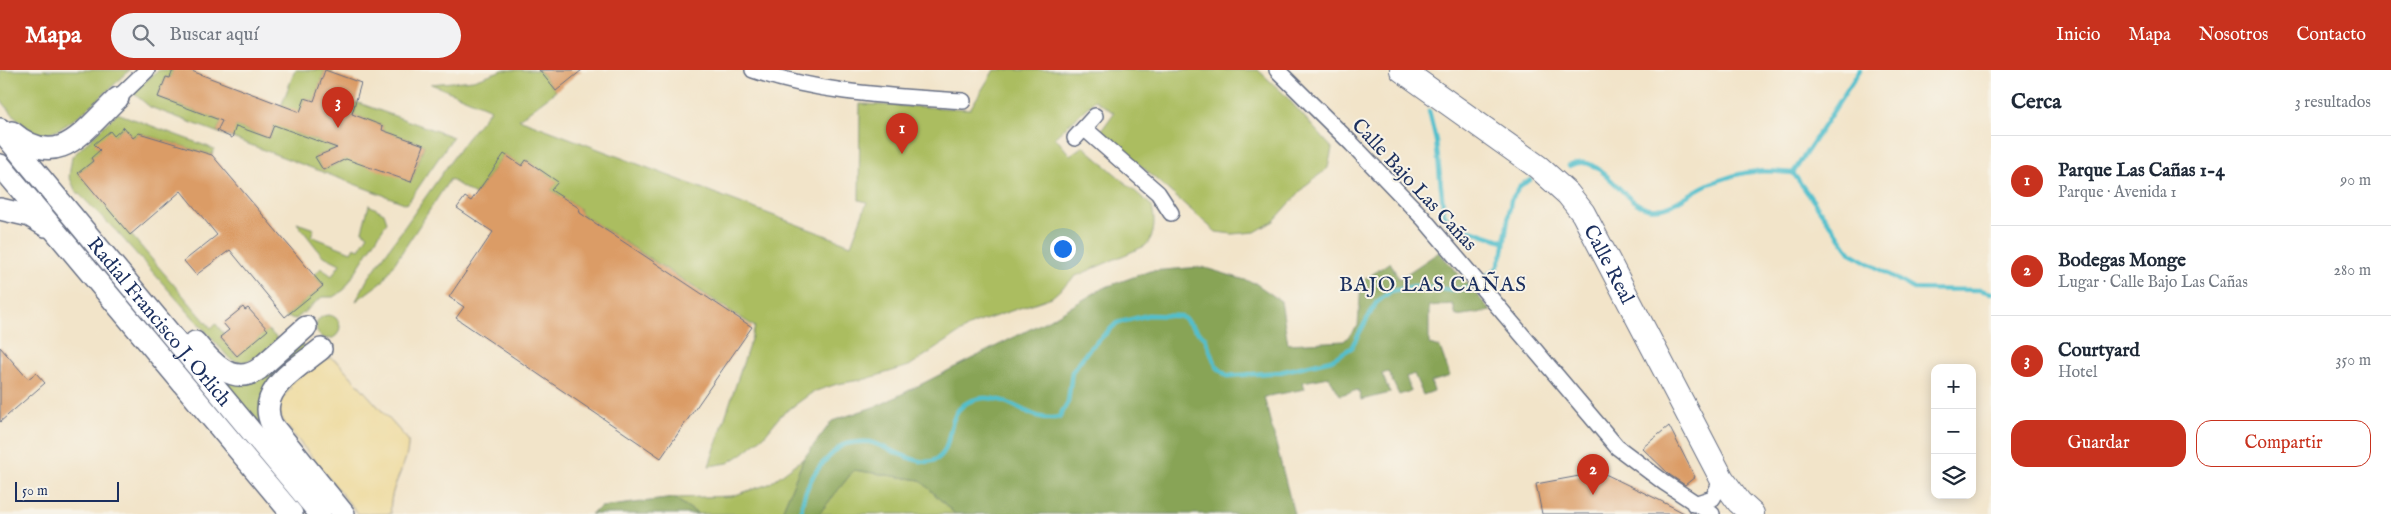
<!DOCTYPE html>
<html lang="es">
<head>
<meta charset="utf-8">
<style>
	:root { --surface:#fff; --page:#f2f2f3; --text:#1f2937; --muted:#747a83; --line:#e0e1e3; --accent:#c8321e }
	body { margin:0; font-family:"IM FELL English",serif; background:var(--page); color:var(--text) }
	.controls { position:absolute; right:15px; bottom:15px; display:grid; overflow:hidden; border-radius:10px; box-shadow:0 2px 12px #0003 }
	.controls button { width:45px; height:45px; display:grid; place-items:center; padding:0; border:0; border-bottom:1px solid var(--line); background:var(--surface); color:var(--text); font:25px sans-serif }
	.scale { position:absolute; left:15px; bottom:12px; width:104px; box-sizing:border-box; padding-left:5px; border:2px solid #1b2f5e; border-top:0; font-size:14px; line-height:18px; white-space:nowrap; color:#1b2f5e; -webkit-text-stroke:4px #f7f3e8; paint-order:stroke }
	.you { position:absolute; left:1062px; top:178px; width:18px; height:18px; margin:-12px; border:4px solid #fff; border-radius:50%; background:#1a73e8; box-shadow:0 0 0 8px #1a73e833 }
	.badge { display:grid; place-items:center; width:32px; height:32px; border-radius:50%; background:var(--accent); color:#fff; font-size:16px; font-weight:700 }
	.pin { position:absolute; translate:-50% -41px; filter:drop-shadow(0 1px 2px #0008) }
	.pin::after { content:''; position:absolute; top:26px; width:18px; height:15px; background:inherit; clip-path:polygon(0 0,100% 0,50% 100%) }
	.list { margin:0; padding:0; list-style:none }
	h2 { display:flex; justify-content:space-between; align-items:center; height:65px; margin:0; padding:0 20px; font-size:21px }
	h2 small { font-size:16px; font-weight:400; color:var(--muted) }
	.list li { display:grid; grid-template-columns:32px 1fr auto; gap:15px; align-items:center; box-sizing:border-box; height:90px; padding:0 20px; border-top:1px solid var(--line) }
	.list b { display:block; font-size:19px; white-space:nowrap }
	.list p { margin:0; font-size:16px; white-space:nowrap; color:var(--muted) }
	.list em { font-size:16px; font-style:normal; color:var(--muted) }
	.actions { display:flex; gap:10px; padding:15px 20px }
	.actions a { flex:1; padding:11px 0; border:1px solid var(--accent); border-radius:15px; text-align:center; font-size:18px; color:var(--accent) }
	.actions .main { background:var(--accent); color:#fff }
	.icon { flex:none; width:28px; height:28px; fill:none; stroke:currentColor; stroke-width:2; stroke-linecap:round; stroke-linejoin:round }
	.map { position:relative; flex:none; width:1991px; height:444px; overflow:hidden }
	header { display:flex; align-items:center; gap:30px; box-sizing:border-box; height:70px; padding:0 25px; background:var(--accent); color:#fff }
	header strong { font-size:24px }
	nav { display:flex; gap:28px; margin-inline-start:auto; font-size:18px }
	.search { width:350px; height:45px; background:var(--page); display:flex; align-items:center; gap:12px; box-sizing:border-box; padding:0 18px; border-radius:28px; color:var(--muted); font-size:19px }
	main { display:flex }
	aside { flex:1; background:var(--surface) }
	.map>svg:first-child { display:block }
</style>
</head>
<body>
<header>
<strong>Mapa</strong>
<div class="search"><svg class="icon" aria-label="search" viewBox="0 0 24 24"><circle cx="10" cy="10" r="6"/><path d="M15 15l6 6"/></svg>Buscar aquí</div>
<nav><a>Inicio</a><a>Mapa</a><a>Nosotros</a><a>Contacto</a></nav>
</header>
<main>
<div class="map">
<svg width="1991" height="444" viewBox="0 0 1991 444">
	<rect width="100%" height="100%" fill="#f7f3e8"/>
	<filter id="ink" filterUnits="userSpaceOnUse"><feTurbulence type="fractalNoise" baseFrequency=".02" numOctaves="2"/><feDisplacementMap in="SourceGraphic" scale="10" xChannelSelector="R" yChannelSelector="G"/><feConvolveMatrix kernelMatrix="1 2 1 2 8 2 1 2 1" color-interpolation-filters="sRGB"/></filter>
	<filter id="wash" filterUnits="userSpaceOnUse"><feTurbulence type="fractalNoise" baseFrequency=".0096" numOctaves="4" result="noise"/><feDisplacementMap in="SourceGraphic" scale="20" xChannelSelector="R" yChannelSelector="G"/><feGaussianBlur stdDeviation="1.12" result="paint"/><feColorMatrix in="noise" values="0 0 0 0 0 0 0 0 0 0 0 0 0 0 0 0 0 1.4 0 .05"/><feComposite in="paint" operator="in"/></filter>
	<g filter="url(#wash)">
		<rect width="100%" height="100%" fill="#f2e4c9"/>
		<path fill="#abbd61" stroke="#637660" d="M 0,0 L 130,0 C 114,14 61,69 41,64 C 23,59 11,42 0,29 Z
			M 159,0 L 173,0 L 170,8 L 166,7 L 158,27 L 222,51 L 217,61 L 231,68 L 236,56 L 269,68 L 295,0 L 333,0 L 332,3 L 325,0 L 314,31 L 305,28 L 293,62 L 337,78 L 315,87 L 323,100 L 357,84 L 411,112 L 424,75 L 382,60 L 383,56 L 352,44 L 356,32 L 453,67 L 407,134 L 150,37 L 132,22 Z
			M 503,0 L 539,0 L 556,21 L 519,49 L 851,175 L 867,132 L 859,130 L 860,34 L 970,39 L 994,0 L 1258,0 L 1283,23 L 1332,78 L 1328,98 L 1306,115 L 1274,151 L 1255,162 L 1232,164 L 1216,162 L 1101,61 L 1114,43 L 1095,30 L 1055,67 L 1070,85 L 1083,76 L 1152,136 C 1155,150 1156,165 1145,176 L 1076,206 L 1052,227 L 973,254 L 909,296 L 866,309 L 837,314 L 813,322 L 781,345 L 764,366 L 742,384 L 728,393 L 709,396 L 755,257 L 580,143 L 579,138 L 551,120 L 557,112 L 527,90 L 522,96 L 504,84 L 475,125 L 450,109 L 383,211 L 356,231 L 367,210 L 465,71 L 491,39 L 431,14 L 473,10 Z
			M 117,43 L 214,79 L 212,85 L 139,63 L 133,68 L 124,57 L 114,66 L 95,74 L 100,80 L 91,88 L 93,91 L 78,103 L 211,258 L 216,254 L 224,264 L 220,267 L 236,286 L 268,260 L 278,269 C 264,281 248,300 229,288 L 117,162 L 75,120 L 69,106 L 72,87 Z
			M 369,135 L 384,143 L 387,152 L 344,220 L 333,227 L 322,227 L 296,249 L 285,247 L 323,216 L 314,205 L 321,198 L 332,206 L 340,194 L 322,185 L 297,153 L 314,159 L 311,166 L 351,182 L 354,177 L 359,179 L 368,165 L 362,161 Z
			M316 257a12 12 0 1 1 24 0a12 12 0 1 1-24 0Z
			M 300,273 L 309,283 L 262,358 L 215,303 L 226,308 Z
			M 804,388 L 781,444 L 698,444 L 674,428 L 732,426 L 769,414 Z
			M 854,400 L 920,410 L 955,444 L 819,444 Z"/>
		<path fill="#88a457" stroke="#526a5a" d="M 1439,182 L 1491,241 L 1456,246 L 1453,234 L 1429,236 L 1429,274 L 1440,277 L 1450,306 L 1431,312 L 1434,321 L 1423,325 L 1414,304 L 1406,307 L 1411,321 L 1399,325 L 1388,302 L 1382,304 L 1390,323 L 1361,330 L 1358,320 L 1340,325 L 1329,307 L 1303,312 L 1305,319 L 1264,327 L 1294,444 L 955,444 L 920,410 L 854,400 L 819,444 L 781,444 L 804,388 L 832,351 L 882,334 L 1052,248 L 1103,218 L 1150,201 L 1202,197 L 1255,213 L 1281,231 L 1288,274 L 1344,271 L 1358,256 L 1361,212 L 1390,192 L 1399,209 Z
			M 674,428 L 698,444 L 591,444 L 601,437 Z"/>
		<path fill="#eeda9e" stroke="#84847e" d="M 331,288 L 339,293 L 408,370 C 410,395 387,417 391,444 L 358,444 L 285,354 C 275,336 278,332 291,318 L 288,315 L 324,289 Z"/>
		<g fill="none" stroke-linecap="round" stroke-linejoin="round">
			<path stroke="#53bfcc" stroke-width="4.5" d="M 1429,41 L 1436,71 L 1444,144 L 1452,154 L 1503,171
				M 1569,96 C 1601,79 1620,133 1648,138 C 1672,142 1691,120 1711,113 C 1724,109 1738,103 1751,102 C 1765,100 1780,102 1793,103 L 1851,183 L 1914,219 L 1980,220 L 1991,223
				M 1793,103 L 1860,0
				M 801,444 C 802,425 812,403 826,390 C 830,386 837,378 843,375 C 848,373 863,371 869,372 C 886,375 921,400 937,389 C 958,376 939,332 984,328 C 1011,326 1032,354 1059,347 L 1068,332 L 1072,302 L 1089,279 L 1117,253 L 1148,245 L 1181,246 L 1205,268 L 1216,296 L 1227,306 L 1280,302 L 1331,290 L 1351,278 L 1376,233 L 1391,221 L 1415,216 L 1450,220 L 1469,218 L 1497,198 L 1503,182 L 1511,130 L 1521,115 L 1530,110"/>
		</g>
		<g id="blocks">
			<path fill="#db9c66" d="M 173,0 L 189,0 L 300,42 L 305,28 L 314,31 L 325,0 L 361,13 L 352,44 L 383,56 L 382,60 L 424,75 L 411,112 L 346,89 L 323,100 L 315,87 L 337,78 L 274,55 L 269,68 L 236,56 L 232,68 L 217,61 L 222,51 L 158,27 L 166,7 L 170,8 Z
				M 539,0 L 582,0 L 556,21 Z
				M 124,57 L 133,68 L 139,63 L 212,85 L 323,216 L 285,247 L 230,180 L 196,205 L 184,191 L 217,165 L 181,121 L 130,165 L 78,103 L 93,91 L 91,88 L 100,80 L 94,74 L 110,61 L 114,66 Z
				M 504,84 L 522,96 L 526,90 L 558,112 L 551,120 L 579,138 L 580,143 L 752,257 L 661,388 L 456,248 L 464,237 L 449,227 L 493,162 L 457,138 L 465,127 L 471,131 Z
				M 243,237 L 245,240 L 248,238 L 268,260 L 237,286 L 220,267 L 229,260 L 223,253 Z
				M 0,277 L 28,309 L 36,303 L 45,313 L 0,352 Z
				M 1669,356 L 1695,407 L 1685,415 L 1670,405 L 1642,378 Z
				M 1601,402 L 1659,430 L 1686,444 L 1542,444 L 1536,414 Z"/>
		</g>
	</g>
	<g filter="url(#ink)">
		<use href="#blocks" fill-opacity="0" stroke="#666e83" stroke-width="1"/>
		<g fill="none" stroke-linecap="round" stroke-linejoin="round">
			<defs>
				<path id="street" d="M 753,0 C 822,24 891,26 963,31
					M 1277,0 L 1352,74 L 1423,148 L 1617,377 L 1665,413 L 1712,444
					M 118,28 L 147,0
					M 1084,58 L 1158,123 L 1171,143
					M 1075,68 L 1095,46
					M 1694,434 L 1713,428 L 1722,409"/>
				<g id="secondary">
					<path id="s1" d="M 0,59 L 320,444"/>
					<path d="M 12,62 C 59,102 83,61 118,28"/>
					<path d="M 0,95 L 292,444"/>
					<path d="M 0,139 L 30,146 L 46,156"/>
					<path d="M 195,272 C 211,292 233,317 259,299 L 306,257"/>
					<path d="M 321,279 C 298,298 255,320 272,355 L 344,444"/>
				</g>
				<g id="primary">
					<path id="s2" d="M 1402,0 L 1538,97 L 1568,124 L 1583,143 L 1722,409 L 1739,432 L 1752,444"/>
				</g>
			</defs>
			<use href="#street" stroke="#666e83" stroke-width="18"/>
			<use href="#secondary" stroke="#666e83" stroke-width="24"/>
			<use href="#primary" stroke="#666e83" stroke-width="26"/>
			<use href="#street" stroke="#fff" stroke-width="15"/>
			<use href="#secondary" stroke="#fff" stroke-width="21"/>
			<use href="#primary" stroke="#fff" stroke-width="24"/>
		</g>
	</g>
	<g text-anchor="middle" stroke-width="4" stroke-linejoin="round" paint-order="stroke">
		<g font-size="20" fill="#1b2f5e" stroke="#f7f3e8">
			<text transform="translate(1415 114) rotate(47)" y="7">Calle Bajo Las Cañas</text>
			<text dy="7" stroke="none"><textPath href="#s2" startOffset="289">Calle Real</textPath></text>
			<text dy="7" stroke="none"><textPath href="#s1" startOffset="250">Radial Francisco J. Orlich</textPath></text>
		</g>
		<g font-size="21" letter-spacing="1" fill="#1b2f5e" stroke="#f7f3e8">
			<text x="1433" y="221">BAJO LAS CAÑAS</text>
		</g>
	</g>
</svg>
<div class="controls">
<button>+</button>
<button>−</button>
<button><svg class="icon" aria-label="layers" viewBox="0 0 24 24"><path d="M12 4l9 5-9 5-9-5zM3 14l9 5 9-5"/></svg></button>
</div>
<div class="scale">50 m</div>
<div class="you"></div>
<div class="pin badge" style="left:902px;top:84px">1</div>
<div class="pin badge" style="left:1593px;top:425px">2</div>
<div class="pin badge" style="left:338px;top:58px">3</div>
</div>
<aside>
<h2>Cerca<small>3 resultados</small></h2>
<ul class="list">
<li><span class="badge">1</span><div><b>Parque Las Cañas 1-4</b><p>Parque · Avenida 1</p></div><em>90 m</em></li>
<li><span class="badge">2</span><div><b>Bodegas Monge</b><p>Lugar · Calle Bajo Las Cañas</p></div><em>280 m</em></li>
<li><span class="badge">3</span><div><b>Courtyard</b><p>Hotel</p></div><em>350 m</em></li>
</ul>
<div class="actions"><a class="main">Guardar</a><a>Compartir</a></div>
</aside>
</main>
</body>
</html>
